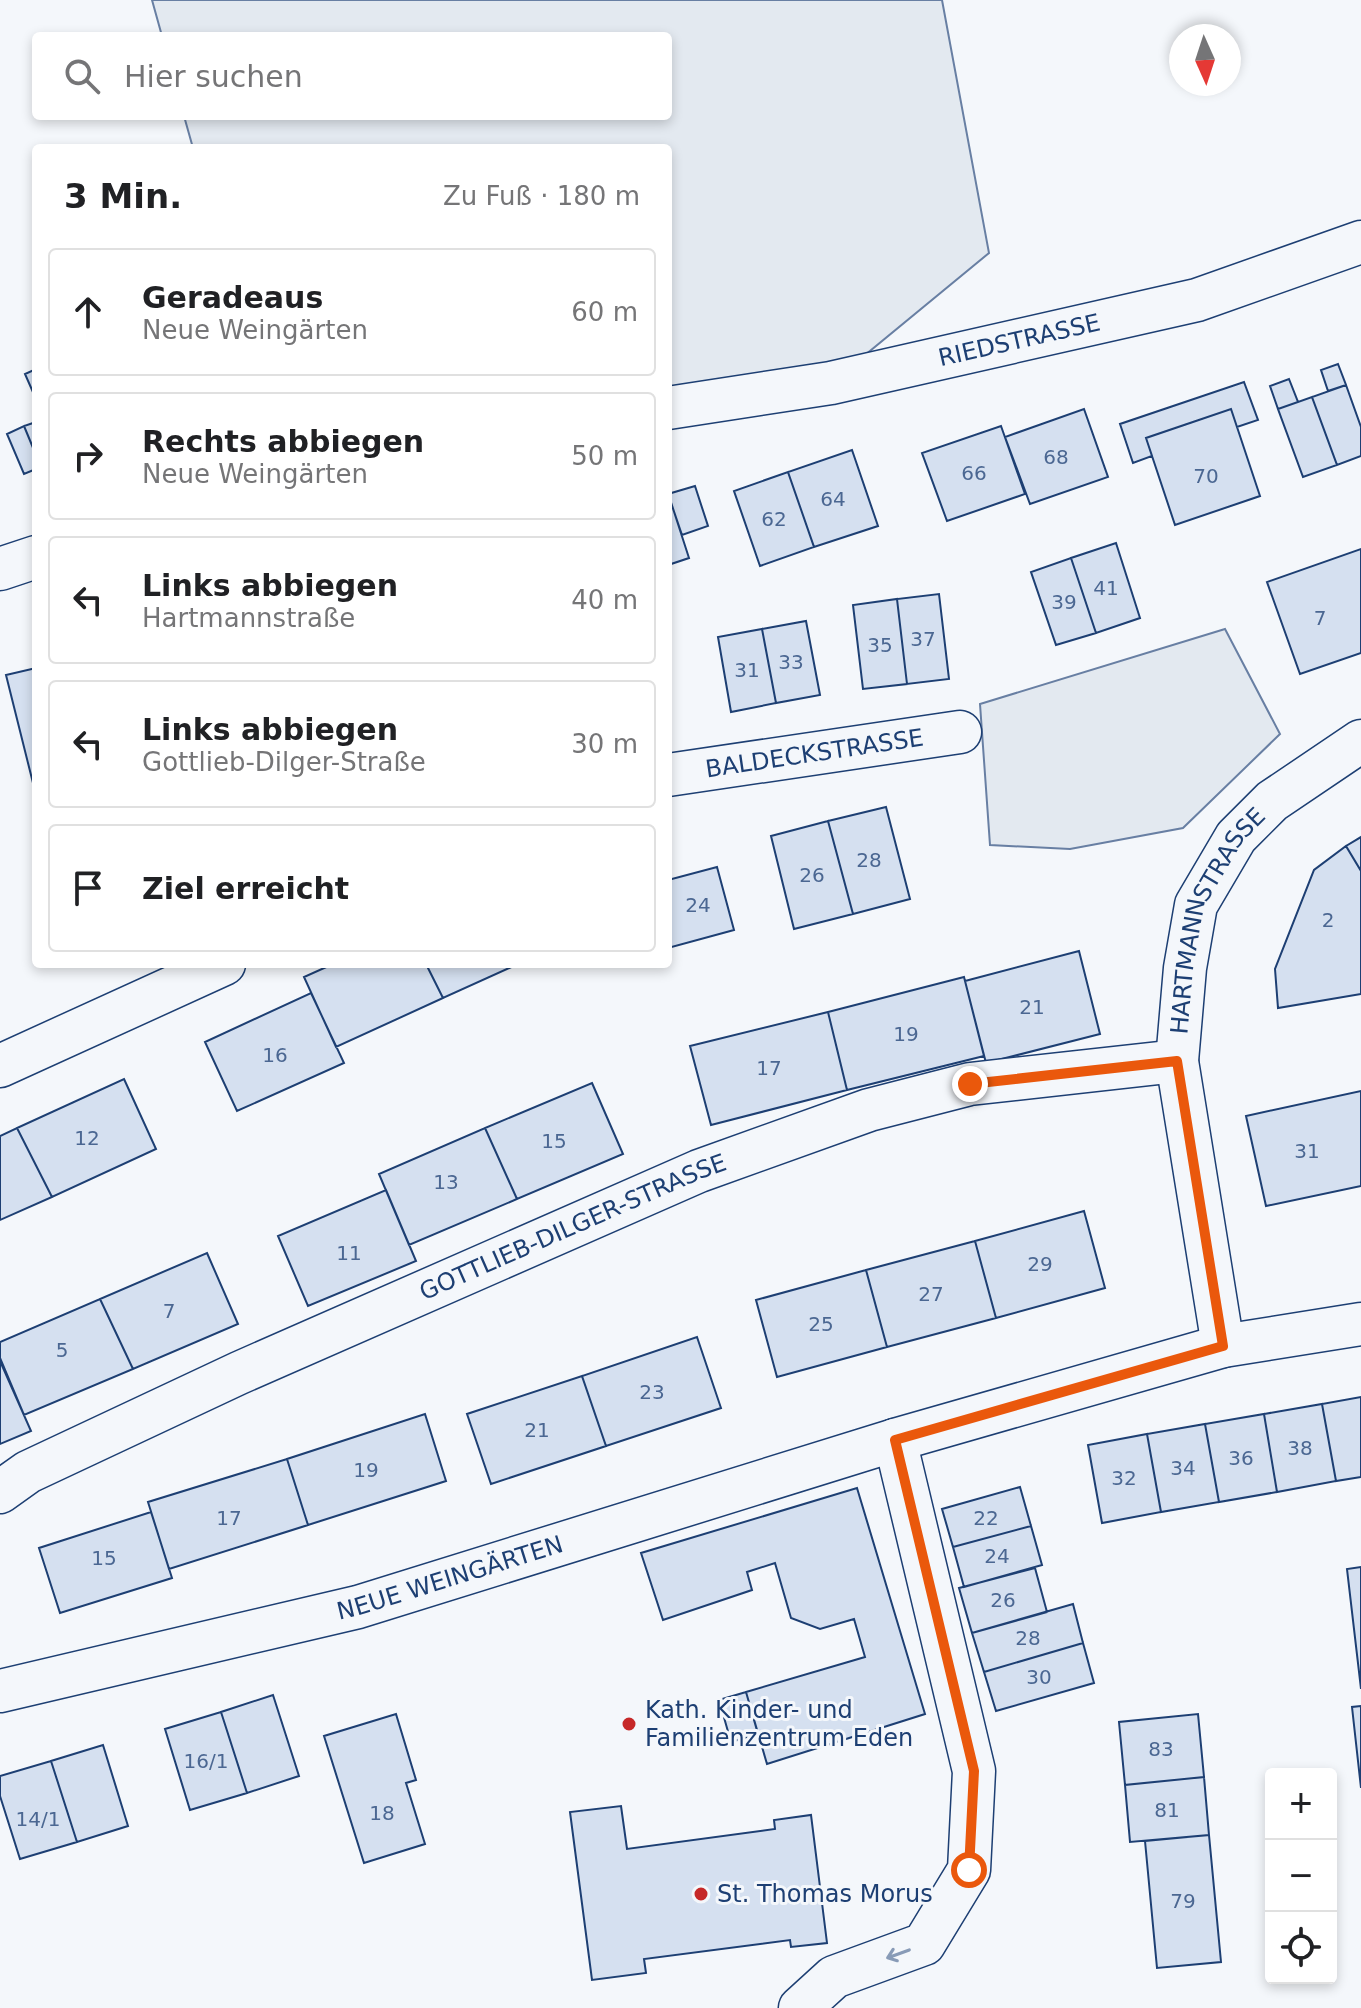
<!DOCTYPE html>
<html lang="de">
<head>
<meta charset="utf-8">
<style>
	:root { --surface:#fff; --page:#f6f6f6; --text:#202124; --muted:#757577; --line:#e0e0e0 }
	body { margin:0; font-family:"DejaVu Sans",sans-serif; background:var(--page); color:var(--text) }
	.controls { position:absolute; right:24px; bottom:24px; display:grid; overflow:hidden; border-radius:8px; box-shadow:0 4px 12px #0003 }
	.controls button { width:72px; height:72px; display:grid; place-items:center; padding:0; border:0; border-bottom:2px solid var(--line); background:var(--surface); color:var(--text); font:40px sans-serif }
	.compass { position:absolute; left:1169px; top:24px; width:72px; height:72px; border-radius:50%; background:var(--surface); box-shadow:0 4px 12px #0003; rotate:177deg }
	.stop { position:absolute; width:24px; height:24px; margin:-18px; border:6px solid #ea580c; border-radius:50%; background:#fff }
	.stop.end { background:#ea580c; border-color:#fff; box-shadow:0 2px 8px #0008 }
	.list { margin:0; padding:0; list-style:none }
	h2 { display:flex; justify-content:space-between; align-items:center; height:104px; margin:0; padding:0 32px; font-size:34px }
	h2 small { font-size:26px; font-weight:400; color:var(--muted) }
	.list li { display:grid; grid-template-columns:52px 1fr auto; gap:24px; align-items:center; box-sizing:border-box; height:128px; margin:0 16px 16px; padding:0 16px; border:2px solid var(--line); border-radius:8px }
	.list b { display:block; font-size:30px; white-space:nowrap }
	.list p { margin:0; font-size:26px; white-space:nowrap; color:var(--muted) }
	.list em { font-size:26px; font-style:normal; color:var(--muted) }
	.icon { flex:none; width:44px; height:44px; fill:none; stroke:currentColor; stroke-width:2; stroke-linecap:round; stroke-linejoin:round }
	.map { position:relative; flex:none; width:1361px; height:2008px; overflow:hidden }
	.search { position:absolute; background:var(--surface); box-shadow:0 4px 12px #0003; left:32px; top:32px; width:640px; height:88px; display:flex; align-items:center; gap:20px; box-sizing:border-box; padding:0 28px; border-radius:8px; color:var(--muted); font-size:30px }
	.panel { position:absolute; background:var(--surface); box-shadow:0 4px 12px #0003; left:32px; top:144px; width:640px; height:824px; border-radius:8px }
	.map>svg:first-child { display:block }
</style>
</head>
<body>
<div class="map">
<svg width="1361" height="2008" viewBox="0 0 1361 2008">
	<rect width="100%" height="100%" fill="#f4f7fb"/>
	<path fill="#e3e9f0" stroke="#687fa3" stroke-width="2" d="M 152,0 L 942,0 L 989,253 L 831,383 L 668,408 L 668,148 L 193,148 L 184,116 L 668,116 L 668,36 L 162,36 Z
		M 1225,629 L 1280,734 L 1183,828 L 1070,849 L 990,845 L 980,704 Z"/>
	<path fill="#d5e0f0" stroke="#1d3f73" stroke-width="2" d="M 1338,364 L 1346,385 L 1328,391 L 1321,370 Z
		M 36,369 L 36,399 L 25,374 Z
		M 1289,379 L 1298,402 L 1278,409 L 1270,386 Z
		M 1244,382 L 1258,420 L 1237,427 L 1231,409 L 1146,438 L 1152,456 L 1133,463 L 1120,424 Z
		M 1346,385 L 1361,427 L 1361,456 L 1337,465 L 1312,397 Z
		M 1312,397 L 1337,465 L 1303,477 L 1278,409 Z
		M 1084,409 L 1108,477 L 1030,504 L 1005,437 Z
		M 1231,409 L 1260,496 L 1175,525 L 1146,438 Z
		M 36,422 L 36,455 L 24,426 Z
		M 24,426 L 36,455 L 36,469 L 24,474 L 7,434 Z
		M 1001,426 L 1025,494 L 947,521 L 922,453 Z
		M 852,450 L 878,526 L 814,547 L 788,472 Z
		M 788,472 L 814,547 L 760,566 L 734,491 Z
		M 695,486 L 708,526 L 682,535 L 668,494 Z
		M 668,493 L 689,558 L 668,565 Z
		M 1116,543 L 1140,618 L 1096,633 L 1071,558 Z
		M 1361,549 L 1361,653 L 1300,674 L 1267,582 Z
		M 1071,558 L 1096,633 L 1056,645 L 1031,572 Z
		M 939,594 L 949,679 L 907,684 L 897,599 Z
		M 897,599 L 907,684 L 863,689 L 853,605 Z
		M 806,621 L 820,695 L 776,703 L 762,629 Z
		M 762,629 L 776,703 L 731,712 L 718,637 Z
		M 36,668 L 36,795 L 6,675 Z
		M 886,807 L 910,899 L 853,914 L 828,821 Z
		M 828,821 L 853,914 L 794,929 L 771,836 Z
		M 1361,837 L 1361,871 L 1346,846 Z
		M 1346,846 L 1361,871 L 1361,994 L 1278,1008 L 1275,969 L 1314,870 Z
		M 717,867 L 734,930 L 668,948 L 668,880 Z
		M 1079,951 L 1100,1034 L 986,1063 L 965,981 Z
		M 333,964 L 426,964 L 443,998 L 336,1047 L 304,977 Z
		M 426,964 L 518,964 L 443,998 Z
		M 964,977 L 984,1056 L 847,1090 L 828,1012 Z
		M 311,993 L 344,1063 L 237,1111 L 205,1042 Z
		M 828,1012 L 847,1090 L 711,1125 L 690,1046 Z
		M 124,1079 L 156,1149 L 52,1197 L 17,1128 Z
		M 592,1083 L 623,1154 L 517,1199 L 485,1128 Z
		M 1361,1091 L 1361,1186 L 1266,1206 L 1246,1116 Z
		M 17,1128 L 52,1197 L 0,1220 L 0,1136 Z
		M 485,1128 L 517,1199 L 409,1245 L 379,1174 Z
		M 386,1190 L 416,1261 L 308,1306 L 278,1236 Z
		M 1084,1211 L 1105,1288 L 996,1318 L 975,1241 Z
		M 975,1241 L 996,1318 L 887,1347 L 866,1270 Z
		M 207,1253 L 238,1324 L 133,1369 L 100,1299 Z
		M 866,1270 L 887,1347 L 777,1377 L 756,1300 Z
		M 100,1299 L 133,1369 L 24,1415 L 0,1358 L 0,1342 Z
		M 697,1337 L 721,1408 L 606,1446 L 582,1376 Z
		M 0,1361 L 31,1431 L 0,1444 Z
		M 582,1376 L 606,1446 L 491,1484 L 467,1414 Z
		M 1361,1397 L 1361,1477 L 1336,1481 L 1322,1404 Z
		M 1322,1404 L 1336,1481 L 1277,1492 L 1264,1414 Z
		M 425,1414 L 446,1481 L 308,1525 L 287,1459 Z
		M 1264,1414 L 1277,1492 L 1219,1502 L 1205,1424 Z
		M 1205,1424 L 1219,1502 L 1161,1512 L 1147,1434 Z
		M 1147,1434 L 1161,1512 L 1102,1523 L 1088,1445 Z
		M 287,1459 L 308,1525 L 169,1569 L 148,1502 Z
		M 1020,1487 L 1031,1526 L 953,1547 L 942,1509 Z
		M 857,1488 L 925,1714 L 767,1764 L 746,1692 L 865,1657 L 854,1619 L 820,1629 L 791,1618 L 775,1563 L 747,1572 L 752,1590 L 663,1620 L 641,1553 Z
		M 151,1512 L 172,1578 L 60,1613 L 39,1548 Z
		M 1031,1526 L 1042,1565 L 964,1587 L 953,1547 Z
		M 1361,1567 L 1361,1689 L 1347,1569 Z
		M 1035,1568 L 1047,1612 L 972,1633 L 959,1588 Z
		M 1073,1604 L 1083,1643 L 984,1672 L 972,1633 Z
		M 1083,1643 L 1094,1683 L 996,1711 L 984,1672 Z
		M 746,1692 L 758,1734 L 731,1742 L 719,1700 Z
		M 273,1695 L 299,1776 L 247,1793 L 221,1712 Z
		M 1361,1706 L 1361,1788 L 1352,1707 Z
		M 221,1712 L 247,1793 L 190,1810 L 165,1729 Z
		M 396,1714 L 416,1780 L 406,1783 L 425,1844 L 364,1863 L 324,1736 Z
		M 1198,1714 L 1204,1777 L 1125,1785 L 1119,1722 Z
		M 103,1745 L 128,1826 L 77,1842 L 51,1761 Z
		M 51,1761 L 77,1842 L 20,1859 L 0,1796 L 0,1776 Z
		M 1204,1777 L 1209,1835 L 1130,1842 L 1125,1785 Z
		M 621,1806 L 627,1849 L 775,1829 L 774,1820 L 811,1815 L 827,1943 L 791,1947 L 790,1940 L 644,1959 L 646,1973 L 592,1980 L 570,1812 Z
		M 1209,1835 L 1221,1962 L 1157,1968 L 1145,1841 Z"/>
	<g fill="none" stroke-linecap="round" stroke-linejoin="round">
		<defs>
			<g id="street">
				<path id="s1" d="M 668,408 L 831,383 L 1197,300 L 1361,242"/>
				<path d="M 0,569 L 36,557"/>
				<path id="s2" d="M 668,775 L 960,732"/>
				<path d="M 0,1066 L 224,964"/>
				<path id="s3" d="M 1223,1346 L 1177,1061 L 1185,968 L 1196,905 L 1236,837 L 1272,801 L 1361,741"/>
				<path id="s4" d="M 0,1492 L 28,1472 L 239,1373 L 699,1171 L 869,1110 L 970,1084 L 1177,1061"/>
				<path id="s5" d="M 0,1691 L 358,1607 L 895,1440 L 1223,1346 L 1361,1324"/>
				<path d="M 800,2008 L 834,1977 L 924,1944 L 969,1870 L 974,1771 L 895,1440"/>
			</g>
		</defs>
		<use href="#street" stroke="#1d3f73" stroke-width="45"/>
		<use href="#street" stroke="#f4f7fb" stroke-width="42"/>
	</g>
	<defs><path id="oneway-shaft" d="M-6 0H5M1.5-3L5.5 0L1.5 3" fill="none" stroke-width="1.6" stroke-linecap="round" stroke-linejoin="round" transform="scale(2)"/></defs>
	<use stroke="#889bb7" href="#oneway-shaft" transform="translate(898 1954) rotate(160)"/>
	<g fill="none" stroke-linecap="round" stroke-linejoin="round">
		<path stroke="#ea580c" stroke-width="10" d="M 969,1870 L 974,1771 L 895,1440 L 1223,1346 L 1177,1061 L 970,1084"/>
	</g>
	<g fill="#c62828" stroke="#f4f7fb" stroke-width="3">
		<circle cx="629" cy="1724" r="8"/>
		<circle cx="701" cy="1894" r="8"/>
	</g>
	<g text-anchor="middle" stroke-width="6" stroke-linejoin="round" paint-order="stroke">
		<g font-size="20" fill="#4b6792">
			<text x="1056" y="464">68</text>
			<text x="974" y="480">66</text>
			<text x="1206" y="483">70</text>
			<text x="833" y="506">64</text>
			<text x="774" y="526">62</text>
			<text x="1106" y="595">41</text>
			<text x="1064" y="609">39</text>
			<text x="1320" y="625">7</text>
			<text x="923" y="646">37</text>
			<text x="880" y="652">35</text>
			<text x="791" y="669">33</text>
			<text x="747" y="677">31</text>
			<text x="869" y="867">28</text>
			<text x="812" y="882">26</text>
			<text x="698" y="912">24</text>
			<text x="1328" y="927">2</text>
			<text x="1032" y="1014">21</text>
			<text x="906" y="1041">19</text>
			<text x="275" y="1062">16</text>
			<text x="769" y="1075">17</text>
			<text x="87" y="1145">12</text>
			<text x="554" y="1148">15</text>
			<text x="1307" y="1158">31</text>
			<text x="446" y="1189">13</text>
			<text x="349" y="1260">11</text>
			<text x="1040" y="1271">29</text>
			<text x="931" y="1301">27</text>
			<text x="169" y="1318">7</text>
			<text x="821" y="1331">25</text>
			<text x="62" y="1357">5</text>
			<text x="652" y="1399">23</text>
			<text x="537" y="1437">21</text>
			<text x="1300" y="1455">38</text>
			<text x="1241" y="1465">36</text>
			<text x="1183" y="1475">34</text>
			<text x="366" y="1477">19</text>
			<text x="1124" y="1485">32</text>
			<text x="229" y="1525">17</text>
			<text x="986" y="1525">22</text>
			<text x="997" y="1563">24</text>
			<text x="104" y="1565">15</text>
			<text x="1003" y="1607">26</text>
			<text x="1028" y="1645">28</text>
			<text x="1039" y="1684">30</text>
			<text x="1161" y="1756">83</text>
			<text x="206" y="1768">16/1</text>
			<text x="1167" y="1817">81</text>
			<text x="382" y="1820">18</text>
			<text x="38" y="1826">14/1</text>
			<text x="1183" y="1908">79</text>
		</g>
		<g font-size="24" fill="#1d3f73" stroke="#f4f7fb">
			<text dy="8" stroke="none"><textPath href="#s1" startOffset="358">RIEDSTRASSE</textPath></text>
			<text dy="8" stroke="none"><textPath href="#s2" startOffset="148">BALDECKSTRASSE</textPath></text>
			<text dy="8" stroke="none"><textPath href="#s3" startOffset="438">HARTMANNSTRASSE</textPath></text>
			<text dy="8" stroke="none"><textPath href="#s4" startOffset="632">GOTTLIEB-DILGER-STRASSE</textPath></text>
			<text dy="8" stroke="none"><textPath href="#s5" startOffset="464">NEUE WEINGÄRTEN</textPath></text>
		</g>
		<g font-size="24" fill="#1d3f73" stroke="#f4f7fb" text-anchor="start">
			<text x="645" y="1718">Kath. Kinder- und<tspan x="645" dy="28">Familienzentrum Eden</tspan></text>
			<text x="717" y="1902">St. Thomas Morus</text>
		</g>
	</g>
</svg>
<div class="controls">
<button>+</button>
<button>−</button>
<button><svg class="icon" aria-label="locate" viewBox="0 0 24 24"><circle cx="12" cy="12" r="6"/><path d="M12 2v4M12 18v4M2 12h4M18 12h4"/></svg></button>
</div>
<svg class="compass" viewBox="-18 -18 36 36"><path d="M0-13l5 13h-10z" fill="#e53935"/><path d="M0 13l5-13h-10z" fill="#757577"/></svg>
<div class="stop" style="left:969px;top:1870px"></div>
<div class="stop end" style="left:970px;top:1084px"></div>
<div class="search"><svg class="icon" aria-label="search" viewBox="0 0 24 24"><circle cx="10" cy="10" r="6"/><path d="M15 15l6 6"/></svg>Hier suchen</div>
<section class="panel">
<h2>3 Min.<small>Zu Fuß · 180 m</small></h2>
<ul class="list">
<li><svg class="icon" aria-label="ahead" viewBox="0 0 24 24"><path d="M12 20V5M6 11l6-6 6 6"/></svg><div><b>Geradeaus</b><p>Neue Weingärten</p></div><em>60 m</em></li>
<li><svg class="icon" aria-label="right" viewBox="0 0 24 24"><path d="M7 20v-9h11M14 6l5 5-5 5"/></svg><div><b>Rechts abbiegen</b><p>Neue Weingärten</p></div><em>50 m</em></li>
<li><svg class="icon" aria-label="left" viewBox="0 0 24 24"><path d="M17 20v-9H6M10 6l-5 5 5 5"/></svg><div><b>Links abbiegen</b><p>Hartmannstraße</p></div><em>40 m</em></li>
<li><svg class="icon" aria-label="left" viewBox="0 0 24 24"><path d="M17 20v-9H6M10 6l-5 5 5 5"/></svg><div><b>Links abbiegen</b><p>Gottlieb-Dilger-Straße</p></div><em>30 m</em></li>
<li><svg class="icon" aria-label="arrive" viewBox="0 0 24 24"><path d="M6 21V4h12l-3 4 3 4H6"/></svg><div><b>Ziel erreicht</b></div></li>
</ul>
</section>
</div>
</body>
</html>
